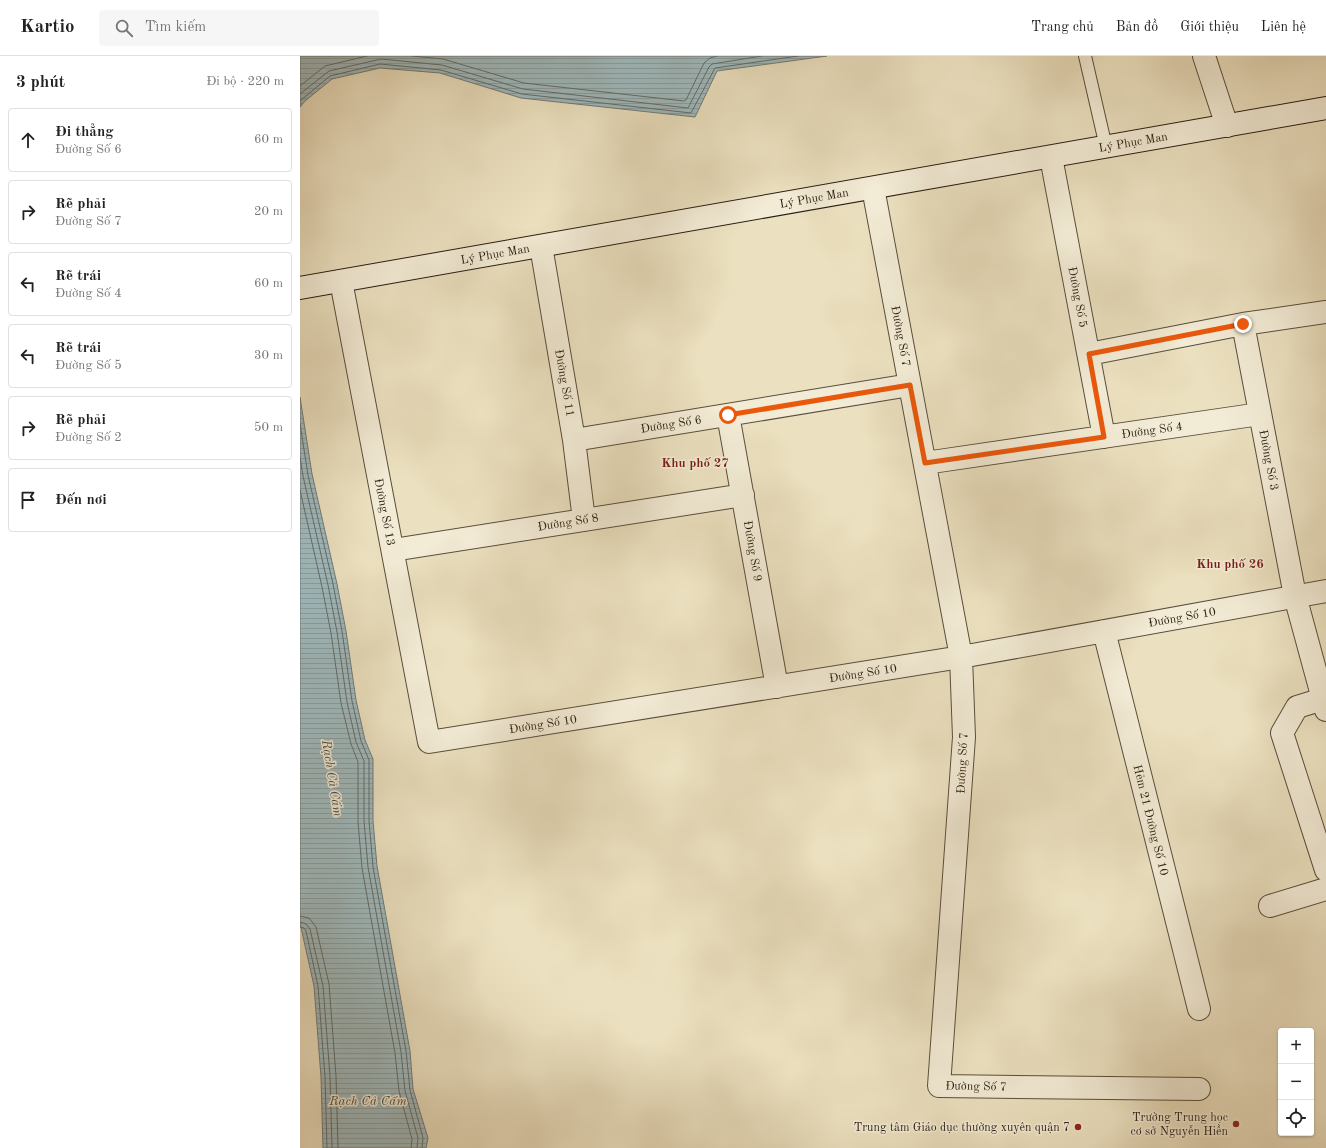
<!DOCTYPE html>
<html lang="vi">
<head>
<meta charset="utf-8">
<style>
	:root { --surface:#fff; --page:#f6f6f6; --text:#222; --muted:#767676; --line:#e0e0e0 }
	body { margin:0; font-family:"Old Standard TT",serif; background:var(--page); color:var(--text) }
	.controls { position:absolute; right:12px; bottom:12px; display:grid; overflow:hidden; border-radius:4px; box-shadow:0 1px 3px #0004 }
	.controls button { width:36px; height:36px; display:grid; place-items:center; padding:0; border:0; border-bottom:1px solid var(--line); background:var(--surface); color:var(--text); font:20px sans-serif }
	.stop { position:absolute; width:12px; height:12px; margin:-9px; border:3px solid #ea580c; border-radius:50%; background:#fff }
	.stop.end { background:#ea580c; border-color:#fff; box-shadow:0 1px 4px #0008 }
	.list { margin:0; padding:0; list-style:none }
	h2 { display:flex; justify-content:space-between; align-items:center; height:52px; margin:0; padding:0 16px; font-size:17px }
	h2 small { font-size:13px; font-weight:400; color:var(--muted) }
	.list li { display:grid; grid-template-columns:26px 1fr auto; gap:12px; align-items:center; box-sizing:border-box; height:64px; margin:0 8px 8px; padding:0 8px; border:1px solid var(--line); border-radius:4px }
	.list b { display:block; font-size:15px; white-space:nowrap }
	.list p { margin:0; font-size:13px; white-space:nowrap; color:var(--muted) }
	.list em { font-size:13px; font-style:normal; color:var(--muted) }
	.icon { flex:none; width:22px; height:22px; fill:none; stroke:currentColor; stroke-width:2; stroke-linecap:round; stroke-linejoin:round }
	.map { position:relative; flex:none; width:1026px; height:1092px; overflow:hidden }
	header { display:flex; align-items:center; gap:24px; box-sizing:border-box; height:56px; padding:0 20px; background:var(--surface); border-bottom:1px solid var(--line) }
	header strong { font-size:19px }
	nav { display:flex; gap:22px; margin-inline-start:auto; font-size:14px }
	.search { width:280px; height:36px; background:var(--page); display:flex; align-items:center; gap:10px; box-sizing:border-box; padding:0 14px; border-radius:4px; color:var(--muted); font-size:15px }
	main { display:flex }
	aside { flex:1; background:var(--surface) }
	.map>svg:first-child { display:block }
</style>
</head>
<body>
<header>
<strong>Kartio</strong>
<div class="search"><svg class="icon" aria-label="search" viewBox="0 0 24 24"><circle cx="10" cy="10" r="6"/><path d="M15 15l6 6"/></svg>Tìm kiếm</div>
<nav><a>Trang chủ</a><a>Bản đồ</a><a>Giới thiệu</a><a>Liên hệ</a></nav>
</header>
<main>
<aside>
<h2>3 phút<small>Đi bộ · 220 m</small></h2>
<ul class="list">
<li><svg class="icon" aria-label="ahead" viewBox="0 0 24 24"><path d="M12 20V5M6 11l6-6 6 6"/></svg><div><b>Đi thẳng</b><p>Đường Số 6</p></div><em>60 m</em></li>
<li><svg class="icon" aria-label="right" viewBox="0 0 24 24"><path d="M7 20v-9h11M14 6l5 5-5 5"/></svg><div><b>Rẽ phải</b><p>Đường Số 7</p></div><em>20 m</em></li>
<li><svg class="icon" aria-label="left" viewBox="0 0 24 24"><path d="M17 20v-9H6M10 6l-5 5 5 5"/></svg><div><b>Rẽ trái</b><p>Đường Số 4</p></div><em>60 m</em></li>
<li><svg class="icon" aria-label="left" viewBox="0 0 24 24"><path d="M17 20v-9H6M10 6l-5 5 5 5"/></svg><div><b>Rẽ trái</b><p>Đường Số 5</p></div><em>30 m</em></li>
<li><svg class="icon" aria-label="right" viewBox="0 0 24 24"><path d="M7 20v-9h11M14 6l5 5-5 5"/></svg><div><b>Rẽ phải</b><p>Đường Số 2</p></div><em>50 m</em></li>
<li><svg class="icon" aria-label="arrive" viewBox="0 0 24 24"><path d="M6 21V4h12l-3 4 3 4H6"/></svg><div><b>Đến nơi</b></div></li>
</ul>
</aside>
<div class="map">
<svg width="1026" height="1092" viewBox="0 0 1026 1092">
	<defs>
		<pattern id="water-rules" width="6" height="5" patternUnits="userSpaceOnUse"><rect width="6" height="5" fill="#9fbabe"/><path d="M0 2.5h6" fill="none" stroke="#899fa2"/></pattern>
	</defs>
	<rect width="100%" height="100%" fill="#ebe0bf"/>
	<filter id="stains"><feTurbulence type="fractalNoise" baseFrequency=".005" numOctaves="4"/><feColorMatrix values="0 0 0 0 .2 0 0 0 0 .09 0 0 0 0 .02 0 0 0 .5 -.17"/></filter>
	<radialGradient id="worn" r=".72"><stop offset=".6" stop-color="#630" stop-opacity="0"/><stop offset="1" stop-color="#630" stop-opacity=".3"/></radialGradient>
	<path fill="url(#water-rules)" stroke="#707b79" d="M 0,0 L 527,0 L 417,15 L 395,61 L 221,42 L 140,17 L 80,12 L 32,23 L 5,45 L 0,51 Z
		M 0,341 L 12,418 L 37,528 L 46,575 L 56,644 L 65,684 L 73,703 L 73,765 L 77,810 L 110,995 L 113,1033 L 128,1082 L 126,1092 L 23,1092 L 21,1021 L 14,930 L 0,867 Z"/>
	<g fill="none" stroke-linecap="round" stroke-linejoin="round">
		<path stroke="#646c68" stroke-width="1" d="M 112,0 L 143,3 L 224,27 L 384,45 L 386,44 L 404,7 L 410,2 L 417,0
			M 0,30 L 25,10 L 67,0
			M 0,38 L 29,15 L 81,3 L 142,9 L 223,33 L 388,52 L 409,11 L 412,8 L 462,0
			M 0,45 L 30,20 L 80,8 L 141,14 L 222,38 L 391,57 L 415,12 L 498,0
			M 0,368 L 8,419 L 33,528 L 42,575 L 52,645 L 61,685 L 69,704 L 69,765 L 73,811 L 106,995 L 110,1034 L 123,1082 L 122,1092
			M 0,401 L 3,420 L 28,529 L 37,576 L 47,646 L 56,686 L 64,705 L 64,765 L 68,811 L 101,996 L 105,1035 L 118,1082 L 117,1092
			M 0,434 L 22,531 L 31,577 L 41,647 L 51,688 L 58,706 L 58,766 L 62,812 L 95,997 L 99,1035 L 112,1083 L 111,1092
			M 0,860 L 9,862 L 16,871 L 29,928 L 36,1020 L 38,1092
			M 0,866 L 6,868 L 10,873 L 23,930 L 30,1020 L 32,1092
			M 0,871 L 4,872 L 6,875 L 18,930 L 25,1021 L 27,1092"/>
		<defs>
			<path id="lane" d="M 785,0 L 806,91"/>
			<path id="street" d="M 904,0 L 927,70
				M 751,101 L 804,381
				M 573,132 L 661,601 L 664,681 L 639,1030 L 899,1033
				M 241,190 L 274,384 L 284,464
				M 41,225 L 129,686 L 661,601 L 1026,535
				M 943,268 L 995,540 L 1026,654
				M 789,298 L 943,268 L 1026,256
				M 428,359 L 477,631
				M 274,384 L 610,329
				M 625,407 L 960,358
				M 93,494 L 443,439
				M 804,575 L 899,953
				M 1023,643 L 997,651 L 982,677 L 1026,814
				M 970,850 L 1026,833"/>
			<path id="secondary" d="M 0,232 L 1026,52"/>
		</defs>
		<use href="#lane" stroke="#5a4e3c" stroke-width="14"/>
		<use href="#street" stroke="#5a4e3c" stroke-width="24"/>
		<use href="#secondary" stroke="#2a1d11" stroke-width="24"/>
		<use href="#lane" stroke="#f2ebd5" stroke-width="12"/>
		<use href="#street" stroke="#f2ebd5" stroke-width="22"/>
		<use href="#secondary" stroke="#f2ebd5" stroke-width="22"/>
	</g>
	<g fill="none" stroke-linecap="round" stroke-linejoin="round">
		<path stroke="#ea580c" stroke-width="5" d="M 428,359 L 610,329 L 625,407 L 804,381 L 789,298 L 943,268"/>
	</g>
	<g fill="#8f2418" stroke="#f2ebd5" stroke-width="1.5">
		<circle cx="936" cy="1068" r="4"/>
		<circle cx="778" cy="1071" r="4"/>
	</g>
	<g text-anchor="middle" stroke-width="3" stroke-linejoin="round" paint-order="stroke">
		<g font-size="12" fill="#2a1d11" stroke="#f2ebd5">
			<text transform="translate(833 86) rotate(-10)" y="4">Lý Phục Man</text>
			<text transform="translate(514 142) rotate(-10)" y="4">Lý Phục Man</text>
			<text transform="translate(195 198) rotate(-10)" y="4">Lý Phục Man</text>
			<text transform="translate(778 241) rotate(79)" y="4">Đường Số 5</text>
			<text transform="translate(601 280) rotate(79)" y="4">Đường Số 7</text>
			<text transform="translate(265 327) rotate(80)" y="4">Đường Số 11</text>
			<text transform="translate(371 368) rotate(-9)" y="4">Đường Số 6</text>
			<text transform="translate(852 374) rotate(-8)" y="4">Đường Số 4</text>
			<text transform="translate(969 404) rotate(79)" y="4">Đường Số 3</text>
			<text transform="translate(85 456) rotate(79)" y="4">Đường Số 13</text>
			<text transform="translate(268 466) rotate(-9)" y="4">Đường Số 8</text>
			<text transform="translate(453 495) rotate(80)" y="4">Đường Số 9</text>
			<text transform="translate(882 561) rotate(-10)" y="4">Đường Số 10</text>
			<text transform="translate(563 617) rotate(-9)" y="4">Đường Số 10</text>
			<text transform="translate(243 668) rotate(-9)" y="4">Đường Số 10</text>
			<text transform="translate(662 707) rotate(-87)" y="4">Đường Số 7</text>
			<text transform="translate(851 764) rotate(76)" y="4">Hẻm 21 Đường Số 10</text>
			<text transform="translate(676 1030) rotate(1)" y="4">Đường Số 7</text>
		</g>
		<g font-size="12" fill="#2a1d11" stroke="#f2ebd5" text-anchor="end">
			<text x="928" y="1065">Trường Trung học<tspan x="928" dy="14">cơ sở Nguyễn Hiền</tspan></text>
			<text x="770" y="1075">Trung tâm Giáo dục thường xuyên quận 7</text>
		</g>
		<g font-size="13" font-weight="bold" fill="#7a1f14" stroke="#f2ebd5">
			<text x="395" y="411">Khu phố 27</text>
			<text x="930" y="512">Khu phố 26</text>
		</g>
		<g font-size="13" font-style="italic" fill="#4d4c45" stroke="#f2ebd5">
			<text transform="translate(33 722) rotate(81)" y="5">Rạch Cả Cấm</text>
			<text x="68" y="1049">Rạch Cả Cấm</text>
		</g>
	</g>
	<rect width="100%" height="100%" filter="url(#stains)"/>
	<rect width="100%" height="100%" fill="url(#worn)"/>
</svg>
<div class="controls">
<button>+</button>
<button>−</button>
<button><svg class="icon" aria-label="locate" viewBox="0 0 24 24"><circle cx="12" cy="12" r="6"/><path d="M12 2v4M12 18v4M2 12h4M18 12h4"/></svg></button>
</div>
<div class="stop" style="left:428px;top:359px"></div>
<div class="stop end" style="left:943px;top:268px"></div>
</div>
</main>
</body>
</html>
